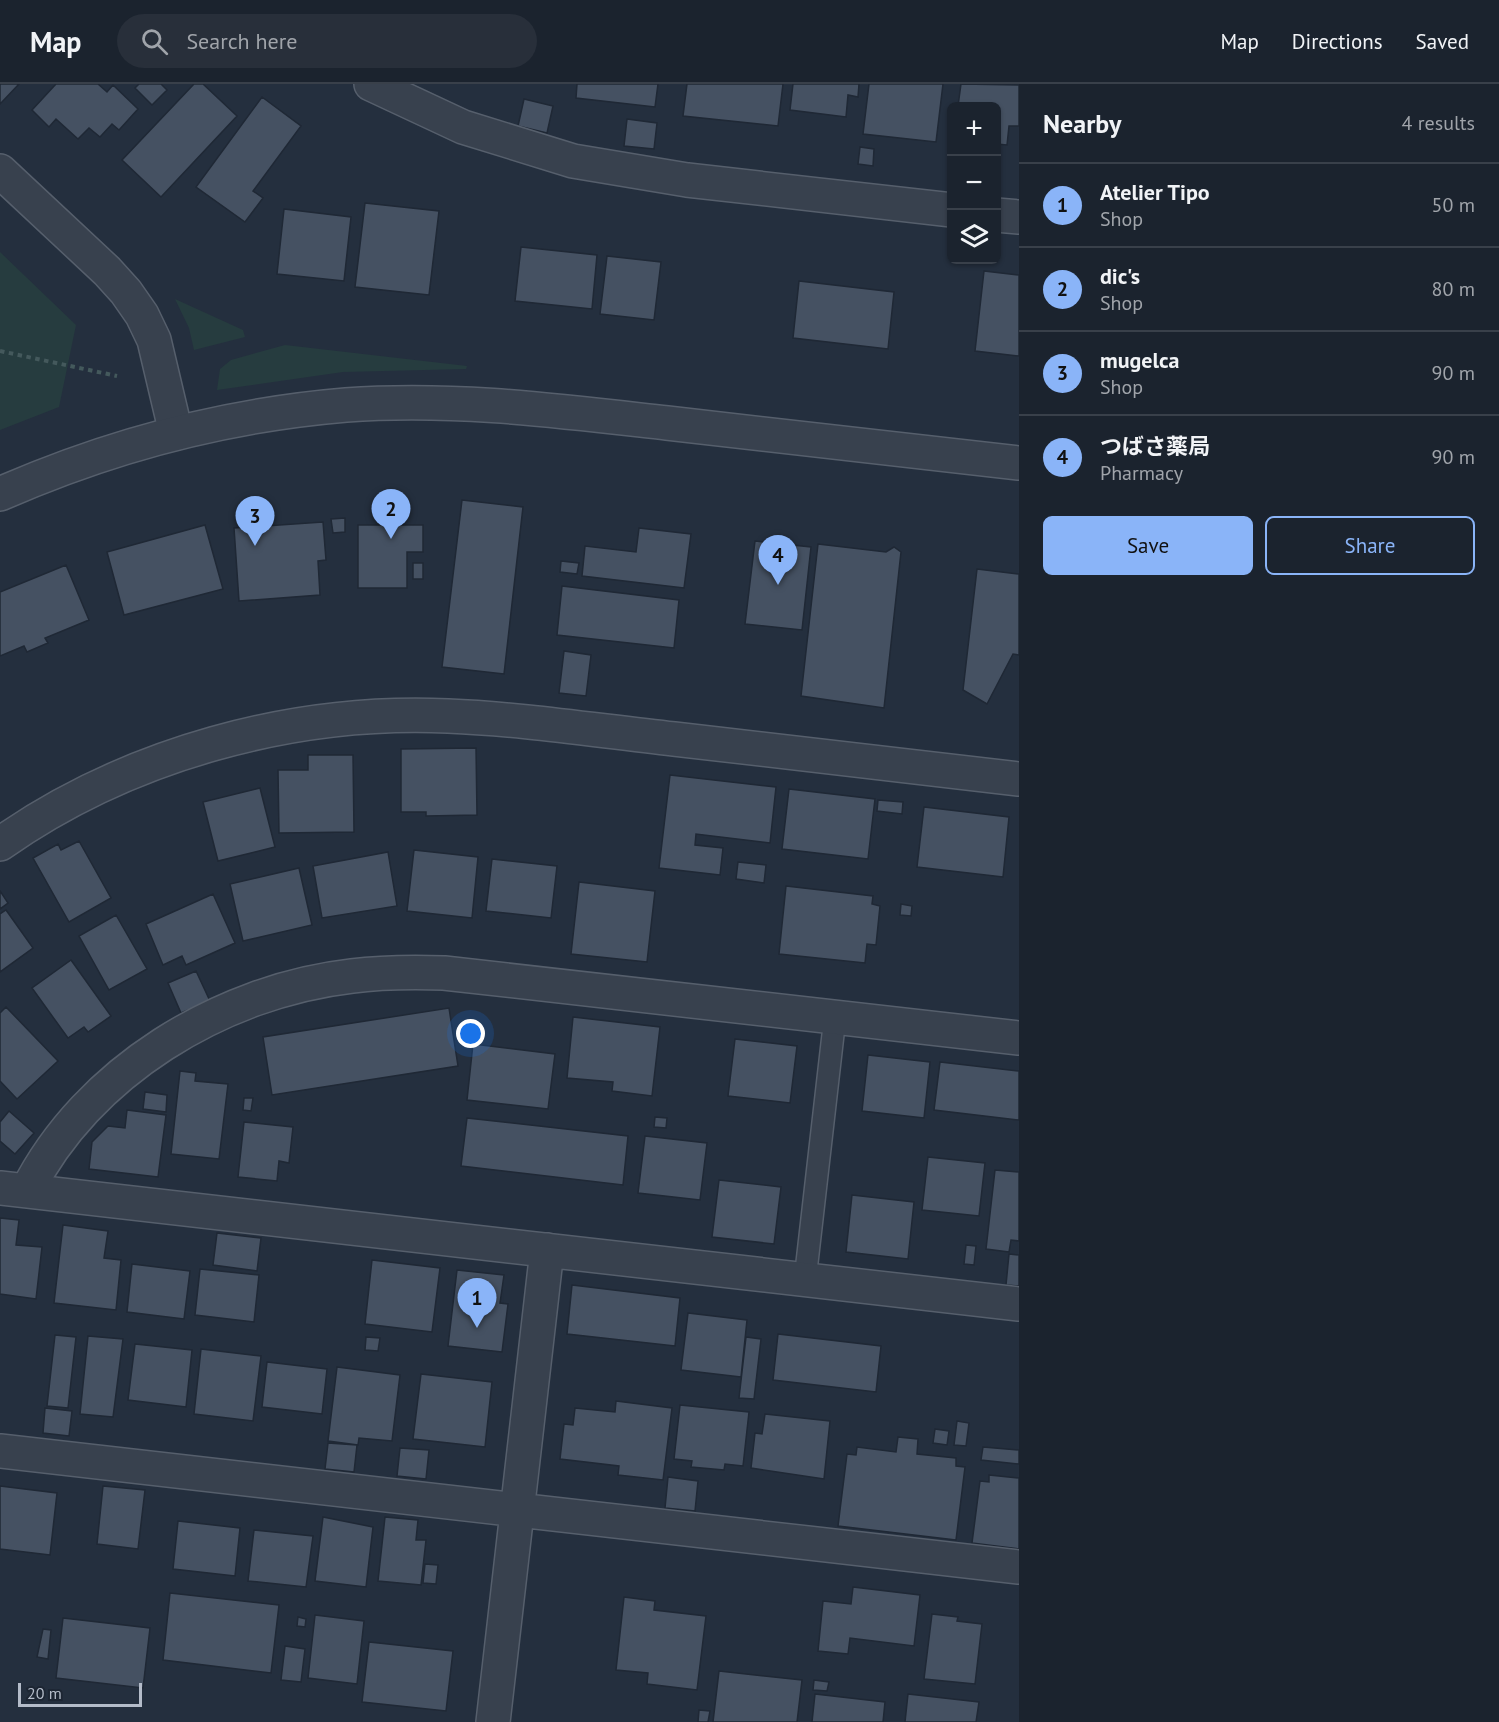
<!DOCTYPE html>
<html lang="en">
<head>
<meta charset="utf-8">
<style>
	:root { --surface:#1b232e; --page:#282f3a; --text:#f1f3f6; --muted:#a0a4aa; --line:#39404a; --accent:#8ab4f8 }
	body { margin:0; font-family:"PT Sans","Noto Sans JP",sans-serif; background:var(--page); color:var(--text) }
	.controls { position:absolute; right:18px; top:18px; display:grid; overflow:hidden; border-radius:9px; box-shadow:0 2px 4px #0004 }
	.controls button { width:54px; height:54px; display:grid; place-items:center; padding:0; border:0; border-bottom:2px solid var(--line); background:var(--surface); color:var(--text); font:30px sans-serif }
	.scale { position:absolute; left:18px; bottom:15px; width:124px; box-sizing:border-box; padding-left:6px; border:3px solid #b4bcc9; border-top:0; font-size:16px; line-height:21px; white-space:nowrap; color:#b4bcc9; -webkit-text-stroke:4px #1d2633; paint-order:stroke }
	.you { position:absolute; left:471px; top:950px; width:21px; height:21px; margin:-15px; border:4px solid #fff; border-radius:50%; background:#1a73e8; box-shadow:0 0 0 9px #1a73e833 }
	.badge { display:grid; place-items:center; width:39px; height:39px; border-radius:50%; background:var(--accent); color:#111; font-size:20px; font-weight:700 }
	.pin { position:absolute; translate:-50% -50px; filter:drop-shadow(0 2px 3px #0008) }
	.pin::after { content:''; position:absolute; top:32px; width:21px; height:18px; background:inherit; clip-path:polygon(0 0,100% 0,50% 100%) }
	.list { margin:0; padding:0; list-style:none }
	h2 { display:flex; justify-content:space-between; align-items:center; height:78px; margin:0; padding:0 24px; font-size:26px }
	h2 small { font-size:20px; font-weight:400; color:var(--muted) }
	.list li { display:grid; grid-template-columns:39px 1fr auto; gap:18px; align-items:center; box-sizing:border-box; height:84px; padding:0 24px; border-top:2px solid var(--line) }
	.list b { display:block; font-size:22px; white-space:nowrap }
	.list p { margin:0; font-size:20px; white-space:nowrap; color:var(--muted) }
	.list em { font-size:20px; font-style:normal; color:var(--muted) }
	.actions { display:flex; gap:12px; padding:18px 24px }
	.actions a { flex:1; padding:14px 0; border:2px solid var(--accent); border-radius:9px; text-align:center; font-size:21px; color:var(--accent) }
	.actions .main { background:var(--accent); color:#111 }
	.icon { flex:none; width:33px; height:33px; fill:none; stroke:currentColor; stroke-width:2; stroke-linecap:round; stroke-linejoin:round }
	.map { position:relative; flex:none; width:1019px; height:1638px; overflow:hidden }
	header { display:flex; align-items:center; gap:36px; box-sizing:border-box; height:84px; padding:0 30px; background:var(--surface); border-bottom:2px solid var(--line) }
	header strong { font-size:28px }
	nav { display:flex; gap:33px; margin-inline-start:auto; font-size:21px }
	.search { width:420px; height:54px; background:var(--page); display:flex; align-items:center; gap:15px; box-sizing:border-box; padding:0 21px; border-radius:33px; color:var(--muted); font-size:22px }
	main { display:flex }
	aside { flex:1; background:var(--surface) }
	.map>svg:first-child { display:block }
</style>
</head>
<body>
<header>
<strong>Map</strong>
<div class="search"><svg class="icon" aria-label="search" viewBox="0 0 24 24"><circle cx="10" cy="10" r="6"/><path d="M15 15l6 6"/></svg>Search here</div>
<nav><a>Map</a><a>Directions</a><a>Saved</a></nav>
</header>
<main>
<div class="map">
<svg width="1019" height="1638" viewBox="0 0 1019 1638">
	<rect width="100%" height="100%" fill="#242f3e"/>
	<path fill="#263c3f" d="M 0,168 L 76,241 L 59,323 L 0,346 Z
		M 175,215 L 243,246 L 245,253 L 194,266 L 189,244 Z
		M 285,261 L 467,282 L 466,285 L 343,288 L 217,306 L 220,285 L 231,276 Z"/>
	<path fill="#455162" stroke="#1f2835" stroke-width="1.5" d="M 0,0 L 19,0 L 0,20 Z
		M 56,0 L 98,0 L 107,8 L 113,1 L 138,25 L 119,46 L 112,40 L 100,53 L 89,44 L 78,55 L 56,35 L 49,43 L 32,26 Z
		M 139,0 L 161,0 L 167,6 L 152,21 L 135,4 Z
		M 194,0 L 203,0 L 237,32 L 161,113 L 122,76 Z
		M 577,0 L 658,0 L 655,23 L 576,14 Z
		M 687,0 L 783,0 L 778,42 L 683,32 Z
		M 793,0 L 859,0 L 858,13 L 848,11 L 846,33 L 790,26 Z
		M 869,0 L 943,0 L 936,58 L 863,50 Z
		M 961,0 L 1019,1 L 1019,42 L 1009,42 L 1007,61 L 996,60 L 996,22 L 958,22 Z
		M 262,13 L 301,42 L 253,107 L 263,114 L 245,138 L 196,103 Z
		M 524,15 L 553,22 L 547,49 L 518,42 Z
		M 627,35 L 657,39 L 654,65 L 624,62 Z
		M 860,63 L 874,65 L 873,82 L 858,80 Z
		M 365,119 L 439,127 L 429,211 L 355,203 Z
		M 284,125 L 351,133 L 344,197 L 277,190 Z
		M 521,163 L 597,171 L 592,225 L 515,217 Z
		M 607,172 L 661,178 L 654,236 L 600,230 Z
		M 984,187 L 1019,191 L 1019,272 L 975,267 Z
		M 799,197 L 894,208 L 888,265 L 793,254 Z
		M 462,416 L 523,423 L 504,590 L 442,583 Z
		M 345,434 L 345,448 L 333,449 L 331,435 Z
		M 323,438 L 326,476 L 318,477 L 320,511 L 239,517 L 234,444 Z
		M 205,441 L 223,505 L 124,531 L 107,468 Z
		M 358,441 L 423,441 L 423,468 L 407,468 L 407,504 L 358,504 Z
		M 639,444 L 691,450 L 684,504 L 582,492 L 585,462 L 636,468 Z
		M 755,457 L 811,463 L 802,546 L 745,540 Z
		M 818,460 L 886,468 L 894,463 L 901,468 L 884,624 L 801,612 Z
		M 561,477 L 579,479 L 577,490 L 560,488 Z
		M 413,479 L 423,479 L 423,495 L 413,495 Z
		M 66,481 L 89,536 L 45,554 L 48,559 L 27,568 L 24,562 L 0,572 L 0,508 Z
		M 977,485 L 1019,490 L 1019,571 L 1013,570 L 987,620 L 963,606 Z
		M 562,502 L 679,516 L 674,564 L 557,551 Z
		M 564,567 L 591,571 L 586,612 L 559,609 Z
		M 476,664 L 477,731 L 426,732 L 426,728 L 401,728 L 401,665 Z
		M 308,671 L 353,671 L 354,748 L 279,749 L 278,686 L 308,686 Z
		M 670,691 L 776,703 L 770,759 L 696,750 L 695,761 L 723,764 L 720,791 L 659,784 Z
		M 260,704 L 275,763 L 218,777 L 203,718 Z
		M 789,705 L 875,715 L 868,775 L 782,765 Z
		M 878,716 L 903,718 L 902,730 L 877,727 Z
		M 924,723 L 1009,733 L 1003,793 L 917,783 Z
		M 79,757 L 111,814 L 69,838 L 33,774 L 58,760 L 61,766 Z
		M 414,766 L 478,773 L 472,834 L 407,827 Z
		M 388,768 L 397,822 L 322,834 L 313,782 Z
		M 492,775 L 557,782 L 551,834 L 486,827 Z
		M 738,778 L 766,781 L 764,799 L 736,795 Z
		M 299,784 L 312,841 L 243,857 L 230,800 Z
		M 579,798 L 655,807 L 647,878 L 571,870 Z
		M 786,802 L 873,812 L 872,820 L 880,822 L 876,861 L 867,860 L 865,879 L 779,870 Z
		M 0,807 L 8,819 L 0,825 Z
		M 213,810 L 235,859 L 186,881 L 182,872 L 163,881 L 146,840 Z
		M 901,820 L 912,822 L 911,832 L 900,831 Z
		M 6,826 L 33,864 L 0,888 L 0,830 Z
		M 116,831 L 147,885 L 109,906 L 79,852 Z
		M 71,876 L 111,932 L 88,948 L 84,943 L 68,954 L 32,904 Z
		M 196,887 L 210,917 L 181,929 L 168,899 Z
		M 6,923 L 58,977 L 17,1015 L 0,997 L 0,929 Z
		M 449,924 L 458,982 L 272,1011 L 263,953 Z
		M 573,933 L 660,943 L 652,1012 L 612,1007 L 613,998 L 567,994 Z
		M 735,955 L 797,962 L 790,1019 L 728,1012 Z
		M 473,960 L 555,970 L 548,1025 L 467,1016 Z
		M 868,971 L 930,978 L 924,1034 L 862,1027 Z
		M 940,978 L 1019,987 L 1019,1036 L 934,1026 Z
		M 180,987 L 196,989 L 195,997 L 228,1000 L 219,1075 L 171,1070 Z
		M 145,1008 L 167,1011 L 166,1028 L 143,1025 Z
		M 244,1014 L 253,1014 L 251,1027 L 243,1026 Z
		M 127,1026 L 166,1031 L 158,1093 L 89,1085 L 92,1058 L 108,1042 L 125,1044 Z
		M 9,1027 L 34,1049 L 15,1070 L 0,1057 L 0,1038 Z
		M 655,1033 L 667,1034 L 666,1044 L 654,1043 Z
		M 467,1034 L 628,1052 L 623,1101 L 461,1082 Z
		M 244,1038 L 293,1043 L 289,1079 L 279,1077 L 277,1097 L 238,1093 Z
		M 645,1052 L 707,1059 L 700,1116 L 638,1109 Z
		M 928,1073 L 985,1079 L 979,1132 L 922,1126 Z
		M 995,1086 L 1019,1088 L 1019,1157 L 1011,1156 L 1009,1168 L 986,1165 Z
		M 719,1096 L 781,1103 L 774,1160 L 712,1153 Z
		M 852,1111 L 914,1118 L 908,1175 L 846,1168 Z
		M 0,1134 L 19,1136 L 16,1161 L 42,1163 L 36,1215 L 0,1210 Z
		M 63,1141 L 108,1147 L 104,1174 L 121,1176 L 116,1226 L 54,1219 Z
		M 217,1149 L 261,1154 L 257,1187 L 213,1181 Z
		M 966,1161 L 976,1162 L 974,1181 L 964,1180 Z
		M 1009,1170 L 1019,1171 L 1019,1202 L 1006,1201 Z
		M 372,1176 L 440,1184 L 432,1248 L 365,1240 Z
		M 132,1180 L 190,1187 L 184,1235 L 127,1228 Z
		M 200,1185 L 259,1191 L 254,1238 L 195,1231 Z
		M 457,1186 L 504,1191 L 500,1219 L 508,1220 L 502,1268 L 448,1262 Z
		M 572,1201 L 680,1214 L 675,1262 L 567,1250 Z
		M 688,1229 L 747,1236 L 741,1293 L 681,1286 Z
		M 778,1250 L 881,1262 L 876,1308 L 773,1296 Z
		M 55,1251 L 76,1253 L 68,1324 L 47,1322 Z
		M 88,1252 L 123,1255 L 113,1333 L 80,1330 Z
		M 366,1253 L 380,1254 L 378,1267 L 365,1266 Z
		M 746,1253 L 761,1255 L 754,1315 L 739,1314 Z
		M 135,1260 L 192,1266 L 186,1323 L 128,1316 Z
		M 201,1265 L 261,1272 L 253,1337 L 194,1330 Z
		M 267,1278 L 327,1285 L 322,1330 L 262,1323 Z
		M 337,1283 L 400,1291 L 392,1357 L 359,1354 L 358,1361 L 328,1357 Z
		M 421,1290 L 492,1298 L 485,1363 L 413,1355 Z
		M 616,1317 L 672,1324 L 663,1396 L 618,1391 L 619,1382 L 560,1375 L 564,1340 L 573,1341 L 575,1324 L 615,1328 Z
		M 680,1321 L 749,1328 L 743,1382 L 725,1380 L 724,1386 L 691,1383 L 692,1377 L 674,1375 Z
		M 45,1324 L 72,1327 L 69,1352 L 43,1349 Z
		M 765,1330 L 830,1337 L 824,1395 L 751,1384 L 755,1349 L 762,1350 Z
		M 957,1337 L 969,1339 L 966,1362 L 954,1361 Z
		M 935,1345 L 949,1347 L 947,1361 L 933,1359 Z
		M 898,1353 L 918,1355 L 917,1370 L 956,1374 L 956,1382 L 965,1383 L 956,1456 L 838,1442 L 847,1370 L 856,1371 L 857,1363 L 896,1368 Z
		M 328,1359 L 357,1361 L 354,1388 L 325,1385 Z
		M 983,1363 L 1019,1366 L 1019,1380 L 981,1376 Z
		M 400,1364 L 429,1366 L 426,1395 L 397,1392 Z
		M 989,1391 L 1019,1394 L 1019,1465 L 972,1459 L 980,1397 L 989,1398 Z
		M 668,1393 L 698,1397 L 695,1427 L 665,1424 Z
		M 0,1402 L 57,1409 L 50,1471 L 0,1465 Z
		M 103,1402 L 145,1406 L 138,1465 L 97,1460 Z
		M 323,1433 L 373,1443 L 366,1503 L 315,1497 Z
		M 385,1433 L 418,1436 L 416,1456 L 426,1456 L 421,1501 L 378,1497 Z
		M 178,1437 L 240,1444 L 235,1492 L 173,1485 Z
		M 254,1446 L 313,1452 L 306,1503 L 248,1497 Z
		M 425,1480 L 438,1481 L 436,1500 L 423,1499 Z
		M 853,1503 L 920,1511 L 914,1562 L 850,1554 L 848,1570 L 818,1567 L 823,1517 L 851,1520 Z
		M 170,1509 L 279,1521 L 271,1589 L 163,1576 Z
		M 624,1513 L 655,1517 L 654,1526 L 706,1532 L 697,1606 L 647,1600 L 648,1589 L 616,1586 Z
		M 932,1530 L 958,1533 L 957,1537 L 982,1540 L 975,1600 L 924,1595 Z
		M 315,1531 L 364,1537 L 357,1600 L 308,1594 Z
		M 298,1533 L 306,1535 L 305,1543 L 297,1542 Z
		M 63,1534 L 150,1544 L 143,1604 L 56,1594 Z
		M 43,1545 L 51,1546 L 48,1575 L 37,1573 Z
		M 369,1558 L 453,1567 L 446,1627 L 362,1618 Z
		M 285,1562 L 305,1565 L 301,1598 L 281,1596 Z
		M 719,1587 L 802,1596 L 797,1638 L 713,1638 Z
		M 814,1596 L 829,1598 L 827,1607 L 813,1606 Z
		M 815,1610 L 885,1618 L 883,1638 L 812,1638 Z
		M 908,1610 L 979,1618 L 976,1638 L 905,1638 Z
		M 699,1626 L 710,1627 L 708,1638 L 698,1638 Z"/>
	<g fill="none" stroke-linecap="round" stroke-linejoin="round">
		<defs>
			<path id="service" d="M 805,1196 L 835,933"/>
			<path id="minor" d="M 371,0 L 463,43 L 573,77 L 687,96 L 952,126
				M 0,87 L 107,187 L 126,208 L 142,231 L 154,256 L 176,349
				M 996,131 L 1019,133
				M 0,760 C 128,670 293,625 448,632 C 524,635 599,647 674,655 C 789,668 904,681 1019,695
				M 0,1104 L 1019,1220
				M 27,1107 C 87,988 221,907 352,892 C 383,888 413,888 444,889 L 1019,954
				M 0,1367 L 1019,1483
				M 493,1638 L 547,1166"/>
			<path id="tertiary" d="M 0,410 C 109,362 227,331 346,321 C 454,313 560,327 667,339 C 785,352 902,366 1019,379"/>
		</defs>
		<use href="#service" stroke="#565f6c" stroke-width="24"/>
		<use href="#minor" stroke="#565f6c" stroke-width="36"/>
		<use href="#tertiary" stroke="#565f6c" stroke-width="36"/>
		<path stroke="#44595c" stroke-width="4" stroke-dasharray="4.5 4.5" stroke-linecap="butt" d="M 0,267 L 117,292"/>
		<use href="#service" stroke="#38414e" stroke-width="21"/>
		<use href="#minor" stroke="#38414e" stroke-width="33"/>
		<use href="#tertiary" stroke="#38414e" stroke-width="33"/>
	</g>
</svg>
<div class="controls">
<button>+</button>
<button>−</button>
<button><svg class="icon" aria-label="layers" viewBox="0 0 24 24"><path d="M12 4l9 5-9 5-9-5zM3 14l9 5 9-5"/></svg></button>
</div>
<div class="scale">20 m</div>
<div class="you"></div>
<div class="pin badge" style="left:477px;top:1244px">1</div>
<div class="pin badge" style="left:391px;top:455px">2</div>
<div class="pin badge" style="left:255px;top:462px">3</div>
<div class="pin badge" style="left:778px;top:501px">4</div>
</div>
<aside>
<h2>Nearby<small>4 results</small></h2>
<ul class="list">
<li><span class="badge">1</span><div><b>Atelier Tipo</b><p>Shop</p></div><em>50 m</em></li>
<li><span class="badge">2</span><div><b>dic's</b><p>Shop</p></div><em>80 m</em></li>
<li><span class="badge">3</span><div><b>mugelca</b><p>Shop</p></div><em>90 m</em></li>
<li><span class="badge">4</span><div><b>つばさ薬局</b><p>Pharmacy</p></div><em>90 m</em></li>
</ul>
<div class="actions"><a class="main">Save</a><a>Share</a></div>
</aside>
</main>
</body>
</html>
